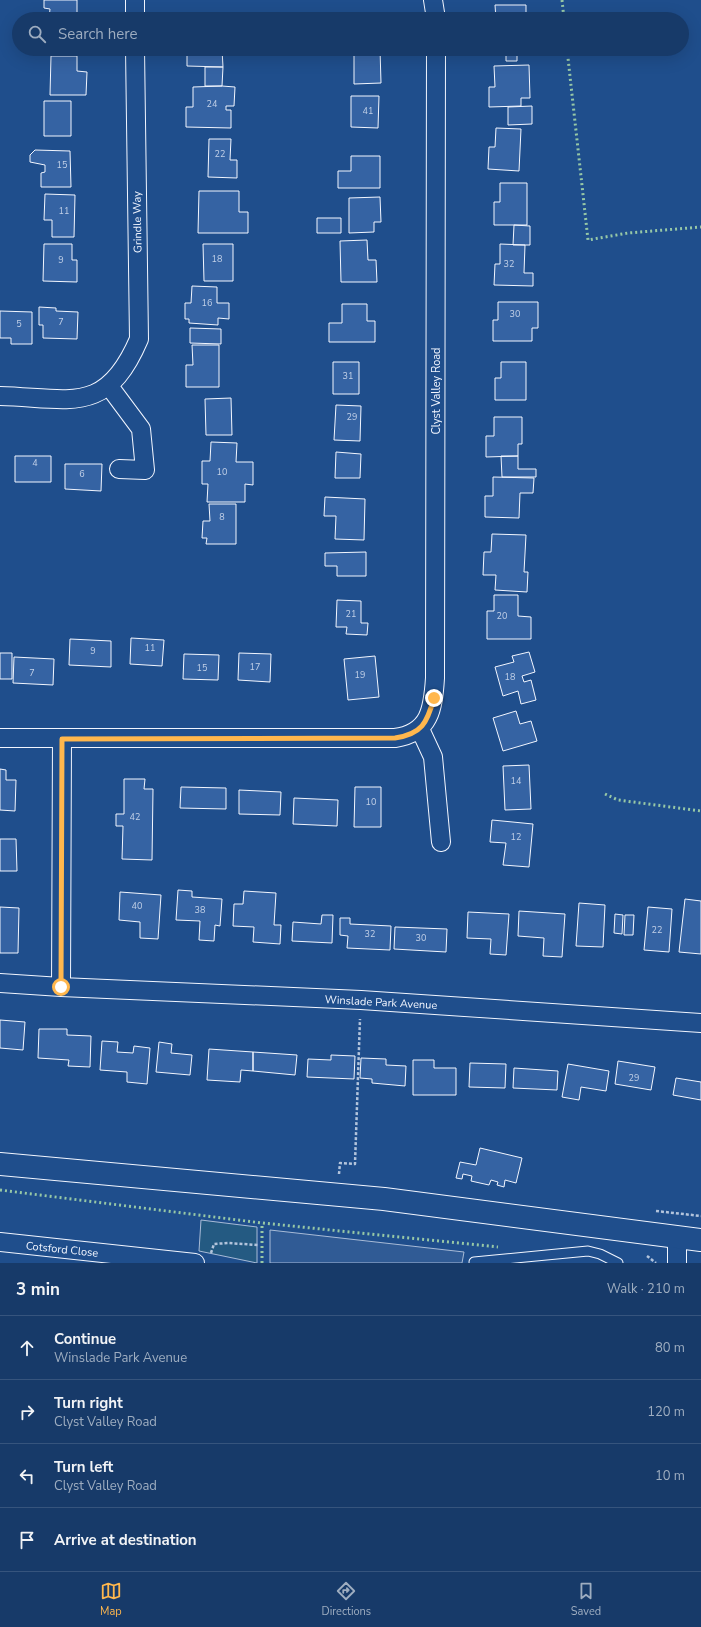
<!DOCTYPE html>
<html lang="en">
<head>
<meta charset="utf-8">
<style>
	:root { --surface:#173a69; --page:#20416f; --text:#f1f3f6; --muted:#9eadc0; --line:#36547d; --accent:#ffb74d }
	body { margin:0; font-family:"Nunito Sans",sans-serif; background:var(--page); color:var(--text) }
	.stop { position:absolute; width:12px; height:12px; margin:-9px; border:3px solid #ffb74d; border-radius:50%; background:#fff }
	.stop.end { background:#ffb74d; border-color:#fff; box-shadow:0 1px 4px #0008 }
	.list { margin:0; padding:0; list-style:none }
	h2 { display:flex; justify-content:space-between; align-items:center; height:52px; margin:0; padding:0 16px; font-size:17px }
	h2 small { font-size:13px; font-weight:400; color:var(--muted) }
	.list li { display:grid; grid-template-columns:26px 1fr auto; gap:12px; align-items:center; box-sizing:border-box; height:64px; padding:0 16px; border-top:1px solid var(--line) }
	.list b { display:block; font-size:15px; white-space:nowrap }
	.list p { margin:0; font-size:13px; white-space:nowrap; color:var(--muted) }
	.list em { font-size:13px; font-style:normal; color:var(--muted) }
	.icon { flex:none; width:22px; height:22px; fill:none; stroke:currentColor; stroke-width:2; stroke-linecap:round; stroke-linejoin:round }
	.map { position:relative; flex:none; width:701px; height:1263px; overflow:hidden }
	.search { position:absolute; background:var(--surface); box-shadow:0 4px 16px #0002; left:12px; right:12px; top:12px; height:44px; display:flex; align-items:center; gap:10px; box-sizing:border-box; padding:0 14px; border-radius:22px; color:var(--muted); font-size:15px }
	.sheet { height:308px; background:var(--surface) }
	nav { display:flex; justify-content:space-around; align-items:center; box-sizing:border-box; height:56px; border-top:1px solid var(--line); background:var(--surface); font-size:11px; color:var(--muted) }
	nav a { display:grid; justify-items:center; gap:2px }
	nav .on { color:var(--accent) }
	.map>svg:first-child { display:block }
</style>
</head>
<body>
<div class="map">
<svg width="701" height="1263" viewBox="0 0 701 1263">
	<rect width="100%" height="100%" fill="#1f4e8c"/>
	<path fill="#245a82" stroke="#a8bbd7" d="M 201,1220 L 257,1227 L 257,1263 L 199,1251 Z"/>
	<path fill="#305b95" stroke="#a8bbd7" d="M 270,1230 L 464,1252 L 462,1263 L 270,1263 Z"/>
	<path fill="#3563a3" stroke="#f2f6ff" d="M 44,0 L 77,0 L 77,14 L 84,14 L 83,19 L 49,19 L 50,9 L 44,8 Z
		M 495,5 L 526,5 L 526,17 L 496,19 Z
		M 187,49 L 222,49 L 223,67 L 187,66 Z
		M 354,49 L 380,49 L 381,83 L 354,84 Z
		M 489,49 L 517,49 L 517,61 L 506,61 L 506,50 Z
		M 51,56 L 77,56 L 77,71 L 87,72 L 86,95 L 50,95 Z
		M 529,65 L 530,98 L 521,98 L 521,106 L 489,107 L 489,87 L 495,87 L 494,66 Z
		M 205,67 L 223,67 L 222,86 L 205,86 Z
		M 222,86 L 235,87 L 234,106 L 226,106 L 226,110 L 231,110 L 231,128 L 186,127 L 186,107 L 193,107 L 193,87 Z
		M 351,96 L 379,96 L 378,128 L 351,127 Z
		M 44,101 L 71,101 L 71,136 L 44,136 Z
		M 532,106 L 532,124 L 508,125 L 508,107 Z
		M 496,128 L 521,129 L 519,171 L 488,169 L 489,147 L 495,147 Z
		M 209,139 L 231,139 L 230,160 L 237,160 L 237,178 L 208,177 Z
		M 35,150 L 70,151 L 71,187 L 41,187 L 41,173 L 45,172 L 45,165 L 30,162 L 30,155 Z
		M 351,156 L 380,156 L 380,188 L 338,188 L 338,171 L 351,171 Z
		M 500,183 L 527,183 L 527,225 L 494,225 L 494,202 L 500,202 Z
		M 199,191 L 239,191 L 239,212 L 248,212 L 248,233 L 198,233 Z
		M 45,194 L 75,195 L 74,237 L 52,237 L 52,220 L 44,220 Z
		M 380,197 L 381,222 L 374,222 L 374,232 L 349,233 L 349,198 Z
		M 317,218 L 341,218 L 341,233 L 317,233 Z
		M 514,225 L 530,226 L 530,245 L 513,245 Z
		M 367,240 L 368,260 L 376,260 L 377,282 L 341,282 L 340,241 Z
		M 44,244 L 72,244 L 72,260 L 77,260 L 77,282 L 43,281 Z
		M 203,244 L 233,244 L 233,281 L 204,281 Z
		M 500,244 L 525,245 L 524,273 L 533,273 L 533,286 L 494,285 L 495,264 L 500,264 Z
		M 192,286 L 217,287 L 217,303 L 229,303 L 229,319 L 218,318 L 218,325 L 189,323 L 189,319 L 185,319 L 185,303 L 191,303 Z
		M 498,302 L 538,302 L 538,328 L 532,328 L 532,341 L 493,341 L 493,320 L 498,320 Z
		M 342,304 L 367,304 L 367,321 L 375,321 L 375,342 L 329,342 L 329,323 L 342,323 Z
		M 39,307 L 56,308 L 56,311 L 78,312 L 77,339 L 43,338 L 43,325 L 39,325 Z
		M 0,311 L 32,312 L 32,344 L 11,344 L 11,338 L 0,338 Z
		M 190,328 L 221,329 L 221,344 L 190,343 Z
		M 192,345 L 219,345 L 219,387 L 186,387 L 186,365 L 193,365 Z
		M 333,362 L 359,362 L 359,394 L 333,394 Z
		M 501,362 L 526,362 L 526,400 L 495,400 L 495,378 L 501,378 Z
		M 231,398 L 232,435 L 206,435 L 205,399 Z
		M 336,405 L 361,406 L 360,441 L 334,440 Z
		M 494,417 L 522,417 L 522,444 L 518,444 L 518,456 L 486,457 L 486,436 L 494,436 Z
		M 211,442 L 237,443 L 236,462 L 253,462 L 253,485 L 245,484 L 245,502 L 207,502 L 208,484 L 202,484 L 202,461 L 210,461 Z
		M 336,452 L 361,454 L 360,478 L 335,478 Z
		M 15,456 L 51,456 L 51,482 L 15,482 Z
		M 501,456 L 518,456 L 518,469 L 536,469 L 536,477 L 502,477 Z
		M 65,464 L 102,464 L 101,491 L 65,489 Z
		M 493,477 L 534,478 L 533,493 L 520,493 L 519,518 L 485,517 L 485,496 L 493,496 Z
		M 325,497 L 365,499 L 364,540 L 335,539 L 336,516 L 324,516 Z
		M 209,504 L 236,504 L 236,544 L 206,544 L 207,538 L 202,538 L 203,521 L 210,521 Z
		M 492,534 L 526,535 L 524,572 L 528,572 L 527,592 L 495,590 L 496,575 L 483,575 L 484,552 L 491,552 Z
		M 366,552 L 366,576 L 337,576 L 337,566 L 325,566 L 325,553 Z
		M 494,595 L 518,595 L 518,616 L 531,617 L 531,639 L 487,639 L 487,611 L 494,611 Z
		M 337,600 L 361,601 L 361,623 L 368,623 L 367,635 L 346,634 L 347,627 L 336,627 Z
		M 131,638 L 164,640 L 162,666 L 130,664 Z
		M 70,639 L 111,641 L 111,667 L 69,665 Z
		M 529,652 L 535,672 L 522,676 L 524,682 L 531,680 L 536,700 L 521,704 L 518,691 L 503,696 L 495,667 L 514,662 L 512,656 Z
		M 0,653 L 12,653 L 12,679 L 0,679 Z
		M 239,653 L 271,654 L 270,682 L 238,680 Z
		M 184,654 L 219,655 L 218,680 L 183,679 Z
		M 375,656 L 379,697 L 348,700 L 344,659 Z
		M 14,657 L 54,659 L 53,685 L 13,683 Z
		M 516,711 L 520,724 L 531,721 L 537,741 L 503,751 L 493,718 Z
		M 529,765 L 531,809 L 505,810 L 503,766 Z
		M 0,769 L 6,770 L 6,780 L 16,780 L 15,811 L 0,810 Z
		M 124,779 L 145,779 L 144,789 L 153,789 L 152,860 L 122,859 L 123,826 L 116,826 L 116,814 L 124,814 Z
		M 181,787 L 226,788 L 226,809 L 180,808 Z
		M 355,787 L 381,787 L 381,827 L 354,827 Z
		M 239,790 L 281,792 L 280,815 L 239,814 Z
		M 294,798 L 338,800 L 337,826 L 293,824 Z
		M 492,820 L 533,824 L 529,867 L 503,865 L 506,843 L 490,842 Z
		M 0,839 L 16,839 L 17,871 L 0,871 Z
		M 178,890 L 192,891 L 192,897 L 222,899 L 220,926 L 215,925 L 214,941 L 199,940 L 200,921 L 176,920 Z
		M 244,891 L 276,893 L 274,925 L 281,925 L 280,944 L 253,942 L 254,927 L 233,926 L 234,904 L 243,904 Z
		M 120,892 L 161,895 L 158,939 L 140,938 L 140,922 L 119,920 Z
		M 685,899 L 701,901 L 701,954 L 679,952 Z
		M 579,903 L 605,905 L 603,947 L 576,946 Z
		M 0,907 L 19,908 L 18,953 L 0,953 Z
		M 648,907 L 672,909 L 669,952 L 644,950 Z
		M 519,911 L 565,914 L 562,957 L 543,956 L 544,938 L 518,936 Z
		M 468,912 L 509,914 L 506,955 L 490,954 L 491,939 L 467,938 Z
		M 615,914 L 623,915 L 622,934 L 614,933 Z
		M 322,915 L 333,915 L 332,943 L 292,941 L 293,922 L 321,924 Z
		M 625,915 L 634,915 L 633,935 L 624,935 Z
		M 340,918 L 350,918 L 350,924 L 391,926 L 390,950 L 347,948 L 348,936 L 340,935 Z
		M 395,927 L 447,929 L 446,952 L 394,949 Z
		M 0,1020 L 25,1022 L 23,1050 L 0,1048 Z
		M 39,1029 L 67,1029 L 67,1035 L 91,1036 L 90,1067 L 68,1066 L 69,1060 L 38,1058 Z
		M 102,1041 L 118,1042 L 117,1052 L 133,1053 L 134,1046 L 150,1048 L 147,1084 L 127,1082 L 127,1072 L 100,1070 Z
		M 159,1042 L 172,1044 L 171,1053 L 192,1055 L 190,1075 L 156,1072 Z
		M 209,1049 L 253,1052 L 253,1071 L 241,1070 L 240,1082 L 207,1080 Z
		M 253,1052 L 297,1055 L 295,1075 L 253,1071 Z
		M 331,1055 L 355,1056 L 354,1079 L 307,1077 L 308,1059 L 331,1060 Z
		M 361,1058 L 386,1059 L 386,1065 L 406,1066 L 405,1086 L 372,1083 L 372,1079 L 360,1078 Z
		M 413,1060 L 434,1060 L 434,1068 L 456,1068 L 456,1095 L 413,1095 Z
		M 618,1061 L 655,1067 L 651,1090 L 615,1084 Z
		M 470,1063 L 506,1064 L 505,1088 L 469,1087 Z
		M 568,1064 L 609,1071 L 606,1091 L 581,1087 L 579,1100 L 562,1097 Z
		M 514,1068 L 558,1071 L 557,1090 L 513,1088 Z
		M 676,1078 L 701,1082 L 701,1100 L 673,1095 Z
		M 480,1148 L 522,1158 L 516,1183 L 505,1180 L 504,1187 L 497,1185 L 498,1182 L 491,1180 L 489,1185 L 471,1181 L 472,1176 L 463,1174 L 462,1179 L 456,1178 L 460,1162 L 476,1165 Z"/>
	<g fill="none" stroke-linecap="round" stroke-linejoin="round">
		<defs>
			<path id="lane" d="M 474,1262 L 588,1251 L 600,1254 L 618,1263"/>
			<path id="street" d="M 135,0 L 135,19
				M 433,0 L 436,19
				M 109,386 L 141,429 L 145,470 L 119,469
				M 0,396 C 71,398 106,416 139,339 L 135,49
				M 420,729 L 433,757 L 441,842
				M 0,738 L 395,738 C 430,733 433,709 435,678 L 436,49
				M 0,983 L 61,987 L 361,1000 L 701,1023
				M 61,987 L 62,739
				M 0,1242 L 195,1263
				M 677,1263 L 677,1236"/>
			<path id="primary" d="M 0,1164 L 384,1199 L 701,1240"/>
		</defs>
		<use href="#lane" stroke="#f2f6ff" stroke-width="11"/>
		<use href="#street" stroke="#f2f6ff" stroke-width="20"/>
		<use href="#primary" stroke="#f2f6ff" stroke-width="24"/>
		<path stroke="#b3c4dc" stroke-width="2.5" stroke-dasharray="3 2" stroke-linecap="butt" d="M 339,1174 L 340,1163 L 355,1164 L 360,1019
			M 656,1211 L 701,1216
			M 211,1253 L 214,1244 L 228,1243 L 258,1245
			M 647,1256 L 656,1263"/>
		<use href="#lane" stroke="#1f4e8c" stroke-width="9"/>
		<use href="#street" stroke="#1f4e8c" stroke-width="18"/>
		<use href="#primary" stroke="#1f4e8c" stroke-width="22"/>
		<path stroke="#97c8a6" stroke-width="3" stroke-dasharray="2 3" stroke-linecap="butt" d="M 562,0 L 564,19
			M 567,49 L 588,240 L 628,233 L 701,227
			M 605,794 L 618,800 L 701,811
			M 0,1190 L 262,1223 L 498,1247
			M 262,1263 L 262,1223"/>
	</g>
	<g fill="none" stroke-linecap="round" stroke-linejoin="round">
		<path stroke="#ffb74d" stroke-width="5" d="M 61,987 L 62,739 L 395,738 C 422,734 427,723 434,698"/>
	</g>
	<g text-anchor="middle" stroke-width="3" stroke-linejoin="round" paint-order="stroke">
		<g font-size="9" fill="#c3d1e8">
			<text x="212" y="107">24</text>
			<text x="368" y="114">41</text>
			<text x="220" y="157">22</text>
			<text x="62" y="168">15</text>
			<text x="64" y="214">11</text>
			<text x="217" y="262">18</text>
			<text x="61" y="263">9</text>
			<text x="509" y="267">32</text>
			<text x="207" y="306">16</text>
			<text x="515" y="317">30</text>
			<text x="61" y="325">7</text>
			<text x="19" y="327">5</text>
			<text x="348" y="379">31</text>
			<text x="352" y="420">29</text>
			<text x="35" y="466">4</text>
			<text x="222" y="475">10</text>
			<text x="82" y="477">6</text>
			<text x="222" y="520">8</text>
			<text x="351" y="617">21</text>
			<text x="502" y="619">20</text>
			<text x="150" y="651">11</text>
			<text x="93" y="654">9</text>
			<text x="255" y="670">17</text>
			<text x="202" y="671">15</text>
			<text x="32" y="676">7</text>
			<text x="360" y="678">19</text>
			<text x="510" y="680">18</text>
			<text x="516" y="784">14</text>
			<text x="371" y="805">10</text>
			<text x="135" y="820">42</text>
			<text x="516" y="840">12</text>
			<text x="137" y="909">40</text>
			<text x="200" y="913">38</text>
			<text x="657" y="933">22</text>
			<text x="370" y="937">32</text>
			<text x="421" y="941">30</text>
			<text x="634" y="1081">29</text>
		</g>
		<g font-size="11" fill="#f2f6ff" stroke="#1f4e8c">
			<text transform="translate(137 222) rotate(-91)" y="4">Grindle Way</text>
			<text transform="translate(436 391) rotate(-90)" y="4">Clyst Valley Road</text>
			<text transform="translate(381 1002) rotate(3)" y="4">Winslade Park Avenue</text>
			<text transform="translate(62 1249) rotate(6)" y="4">Cotsford Close</text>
		</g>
	</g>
</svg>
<div class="stop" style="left:61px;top:987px"></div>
<div class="stop end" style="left:434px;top:698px"></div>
<div class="search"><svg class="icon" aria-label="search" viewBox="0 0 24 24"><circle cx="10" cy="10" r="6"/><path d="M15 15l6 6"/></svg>Search here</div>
</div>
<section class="sheet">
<h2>3 min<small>Walk · 210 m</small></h2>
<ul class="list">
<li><svg class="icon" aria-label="ahead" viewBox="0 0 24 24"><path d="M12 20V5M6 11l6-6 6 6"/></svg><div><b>Continue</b><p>Winslade Park Avenue</p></div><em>80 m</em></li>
<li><svg class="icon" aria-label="right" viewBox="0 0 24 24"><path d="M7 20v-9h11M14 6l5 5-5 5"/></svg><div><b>Turn right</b><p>Clyst Valley Road</p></div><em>120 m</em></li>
<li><svg class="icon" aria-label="left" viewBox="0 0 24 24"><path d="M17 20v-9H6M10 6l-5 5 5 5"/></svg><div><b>Turn left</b><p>Clyst Valley Road</p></div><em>10 m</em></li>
<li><svg class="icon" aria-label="arrive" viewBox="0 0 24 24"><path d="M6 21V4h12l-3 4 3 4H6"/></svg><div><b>Arrive at destination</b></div></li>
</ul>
</section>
<nav>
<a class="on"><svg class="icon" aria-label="map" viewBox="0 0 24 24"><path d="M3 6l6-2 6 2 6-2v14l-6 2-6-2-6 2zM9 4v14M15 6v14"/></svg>Map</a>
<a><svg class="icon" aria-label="directions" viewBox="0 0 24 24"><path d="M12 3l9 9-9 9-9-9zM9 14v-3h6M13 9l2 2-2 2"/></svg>Directions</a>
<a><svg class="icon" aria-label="saved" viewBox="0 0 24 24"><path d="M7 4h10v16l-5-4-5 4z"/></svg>Saved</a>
</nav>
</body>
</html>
